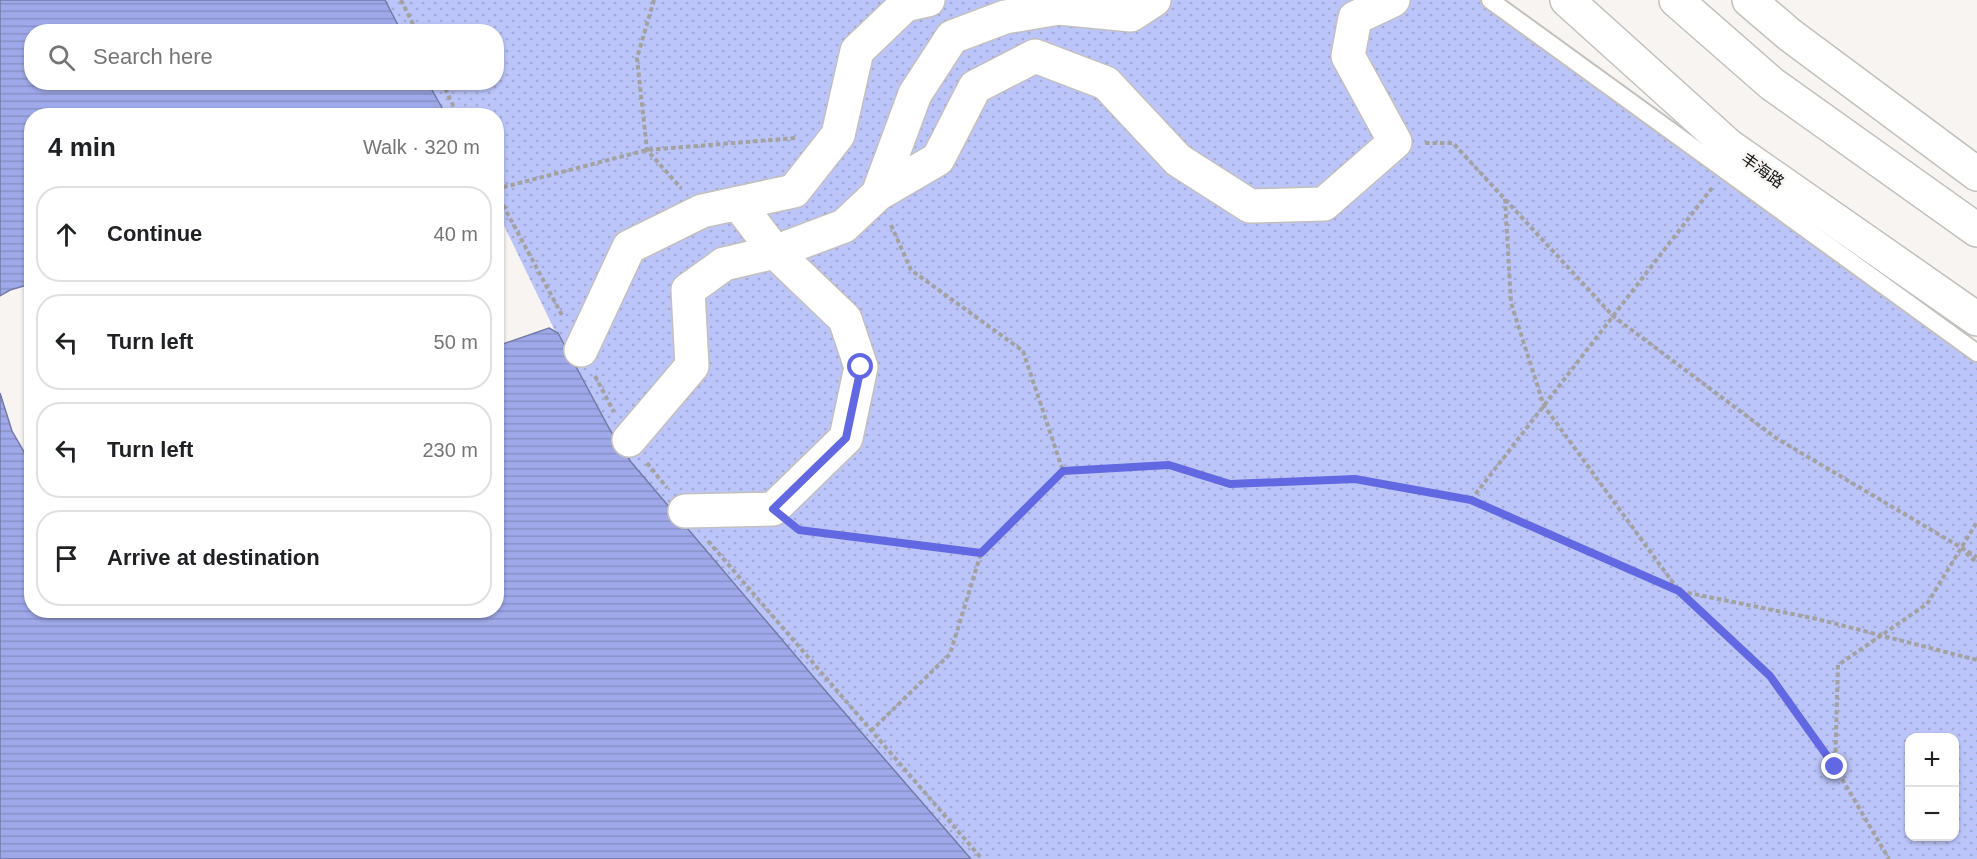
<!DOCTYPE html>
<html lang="en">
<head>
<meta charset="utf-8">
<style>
	:root { --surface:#fff; --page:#f2f2f2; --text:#202124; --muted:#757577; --line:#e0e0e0 }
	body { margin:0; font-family:Arial,"Noto Sans SC",sans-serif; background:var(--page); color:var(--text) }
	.controls { position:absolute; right:18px; bottom:18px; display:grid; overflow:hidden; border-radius:12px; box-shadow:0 2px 4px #0004 }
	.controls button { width:54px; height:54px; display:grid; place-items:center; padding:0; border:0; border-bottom:2px solid var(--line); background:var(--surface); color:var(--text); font:30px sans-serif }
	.stop { position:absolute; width:18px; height:18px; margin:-14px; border:4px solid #6268e1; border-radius:50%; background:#fff }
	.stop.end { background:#6268e1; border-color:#fff; box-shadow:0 2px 6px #0008 }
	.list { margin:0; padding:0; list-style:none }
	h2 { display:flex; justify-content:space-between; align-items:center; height:78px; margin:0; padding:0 24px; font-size:26px }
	h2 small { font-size:20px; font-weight:400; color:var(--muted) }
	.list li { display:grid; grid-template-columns:39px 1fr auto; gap:18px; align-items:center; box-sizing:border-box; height:96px; margin:0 12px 12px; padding:0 12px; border:2px solid var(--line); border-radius:24px }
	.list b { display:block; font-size:22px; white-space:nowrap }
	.list em { font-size:20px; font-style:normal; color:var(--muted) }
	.icon { flex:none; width:33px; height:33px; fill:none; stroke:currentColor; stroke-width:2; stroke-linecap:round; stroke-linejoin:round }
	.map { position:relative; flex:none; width:1977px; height:859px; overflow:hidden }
	.search { position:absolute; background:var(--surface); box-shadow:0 2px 4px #0004; left:24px; top:24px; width:480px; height:66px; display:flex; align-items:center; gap:15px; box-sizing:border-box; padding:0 21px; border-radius:24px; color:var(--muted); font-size:22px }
	.panel { position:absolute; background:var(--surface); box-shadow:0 2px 4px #0004; left:24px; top:108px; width:480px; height:510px; border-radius:24px }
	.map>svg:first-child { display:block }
</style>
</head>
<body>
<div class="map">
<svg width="1977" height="859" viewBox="0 0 1977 859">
	<defs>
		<pattern id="grass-dots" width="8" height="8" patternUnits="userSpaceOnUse" patternTransform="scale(1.5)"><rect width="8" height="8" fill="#bcc5f9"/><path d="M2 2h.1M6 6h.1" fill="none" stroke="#a1a8d4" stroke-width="1.8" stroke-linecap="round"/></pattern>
		<pattern id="water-rules" width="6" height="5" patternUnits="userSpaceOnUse" patternTransform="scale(1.5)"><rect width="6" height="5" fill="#9fa9e9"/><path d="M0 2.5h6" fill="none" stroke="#8890c7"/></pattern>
	</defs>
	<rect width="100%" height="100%" fill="#f7f4f2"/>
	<path fill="url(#grass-dots)" fill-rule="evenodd" d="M 385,0 L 1490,0 L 1977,353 L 1977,859 L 971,859 L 823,688 L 631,462 L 610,430 L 558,333 L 554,329 L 497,211 L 496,116 L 446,115 L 428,83 L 496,82 L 496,32 L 401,31 ZM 1910,738 L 1954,738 L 1954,836 L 1910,836 Z"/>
	<path fill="url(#water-rules)" stroke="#747ba8" stroke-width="1.5" d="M 0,0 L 385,0 L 401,31 L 32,32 L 32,82 L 428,83 L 446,115 L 32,116 L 31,284 L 10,290 L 0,296 Z
		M 549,328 L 558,333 L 610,430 L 631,462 L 823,688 L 971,859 L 0,859 L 0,393 L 12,431 L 31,464 L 32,610 L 496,610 L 497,346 Z"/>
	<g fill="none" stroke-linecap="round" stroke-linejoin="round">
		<defs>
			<path id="lane" d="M 1490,0 L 1977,353"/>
			<path id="street" d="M 878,194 L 938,159 L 975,87 L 1035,56 L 1106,83 L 1178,160 L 1250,206 L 1324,204 L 1395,142 L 1348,56 L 1355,18 L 1393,0
				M 581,350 L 629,247 L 702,211 L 794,191 L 838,135 L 857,51 L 905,5 L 928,0
				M 629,440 L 692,366 L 688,290 L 724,264 L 775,252 L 844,226 L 878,194 L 915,94 L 952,37 L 1005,17 L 1059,8 L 1131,15 L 1154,0
				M 685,511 L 773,509 L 846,438 L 861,367 L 845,319 L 775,252 L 738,203"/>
			<path id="secondary" d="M 1749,0 L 1790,35 L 1977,174"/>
			<path id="primary" d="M 1567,0 L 1729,146 L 1977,319
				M 1676,0 L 1772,84 L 1977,230"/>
		</defs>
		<use href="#lane" stroke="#c3c0be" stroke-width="20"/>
		<use href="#street" stroke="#c3c0be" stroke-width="36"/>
		<use href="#secondary" stroke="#c3c0be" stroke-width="36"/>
		<use href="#primary" stroke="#c3c0be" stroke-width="36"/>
		<path stroke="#a4a2a0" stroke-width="4" stroke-dasharray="4.5 3" stroke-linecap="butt" d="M 401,0 L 417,32
			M 654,0 L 637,58 L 647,150 L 681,188
			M 442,82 L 458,116
			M 1425,143 L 1453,143 L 1613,316 L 1776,438 L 1977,557
			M 496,189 L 647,150 L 796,138
			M 496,192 L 563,317
			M 1505,199 L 1511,303 L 1544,406 L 1679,591 L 1817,619 L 1977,660
			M 891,225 L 911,270 L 1023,351 L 1063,471
			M 595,376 L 614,412
			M 647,463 L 667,488
			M 1471,500 L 1712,188
			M 797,528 L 981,553
			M 708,541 L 982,859
			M 1966,553 L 1977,563
			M 871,731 L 950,654 L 981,553 L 1063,471 L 1169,465 L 1230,484 L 1355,479 L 1471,500 L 1679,591 L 1770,676 L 1835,767 L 1889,859
			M 1835,767 L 1838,665 L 1927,604 L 1977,522"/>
		<use href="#lane" stroke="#fff" stroke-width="16"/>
		<use href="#street" stroke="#fff" stroke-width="33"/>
		<use href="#secondary" stroke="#fff" stroke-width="33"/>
		<use href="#primary" stroke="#fff" stroke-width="33"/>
	</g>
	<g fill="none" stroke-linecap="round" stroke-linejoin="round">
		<path stroke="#6268e1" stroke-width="8" d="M 861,367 L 846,438 L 773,509 L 799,530 L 981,553 L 1063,471 L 1169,465 L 1230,484 L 1355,479 L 1471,500 L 1679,591 L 1770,676 L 1835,767"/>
	</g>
	<g text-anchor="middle" stroke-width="5" stroke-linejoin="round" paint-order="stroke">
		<g font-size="16" fill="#11100f" stroke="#f7f4f2">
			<text transform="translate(1763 170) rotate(35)" y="6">丰海路</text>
		</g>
	</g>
</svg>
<div class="controls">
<button>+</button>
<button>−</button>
</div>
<div class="stop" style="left:861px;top:367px"></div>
<div class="stop end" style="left:1835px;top:767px"></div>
<div class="search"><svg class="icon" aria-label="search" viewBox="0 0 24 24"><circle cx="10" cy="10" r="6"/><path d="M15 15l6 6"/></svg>Search here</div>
<section class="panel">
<h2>4 min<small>Walk · 320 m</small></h2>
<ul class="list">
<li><svg class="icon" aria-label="ahead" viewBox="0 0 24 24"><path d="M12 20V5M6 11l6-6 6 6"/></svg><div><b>Continue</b></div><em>40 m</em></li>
<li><svg class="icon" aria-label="left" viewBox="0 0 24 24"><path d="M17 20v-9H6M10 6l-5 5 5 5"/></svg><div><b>Turn left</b></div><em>50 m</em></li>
<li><svg class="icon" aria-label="left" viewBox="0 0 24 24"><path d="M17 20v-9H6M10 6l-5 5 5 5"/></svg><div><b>Turn left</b></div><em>230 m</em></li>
<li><svg class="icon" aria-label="arrive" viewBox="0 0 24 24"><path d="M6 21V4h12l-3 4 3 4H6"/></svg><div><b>Arrive at destination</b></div></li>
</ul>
</section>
</div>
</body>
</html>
